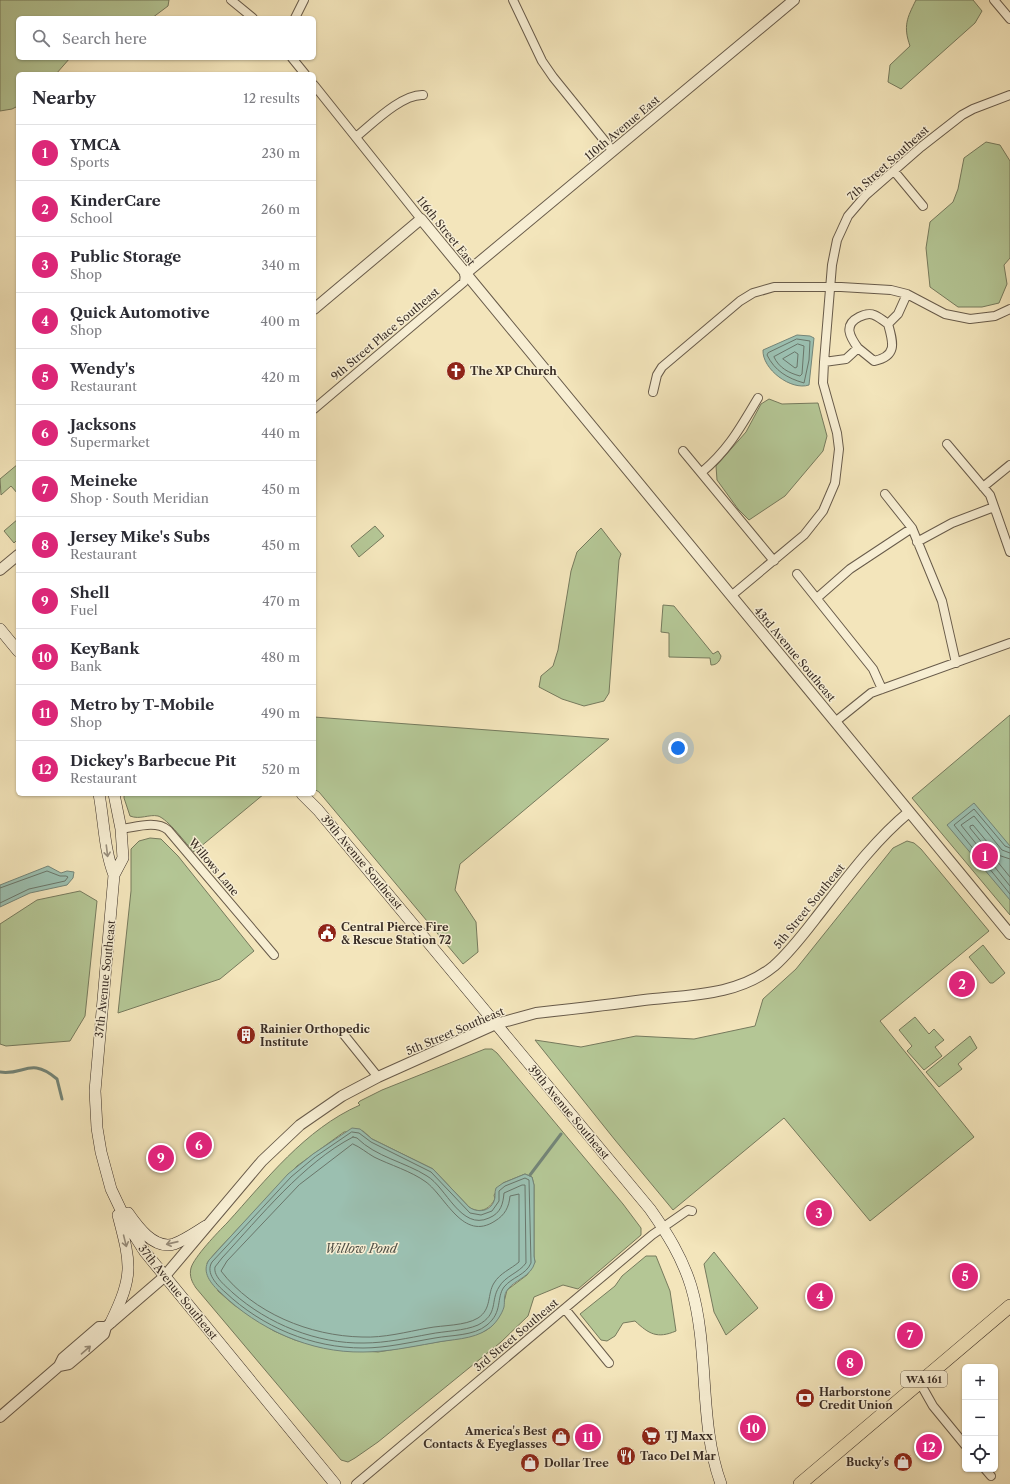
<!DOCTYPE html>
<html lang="en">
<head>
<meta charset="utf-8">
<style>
	:root { --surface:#fff; --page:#f2f2f3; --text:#2b2b33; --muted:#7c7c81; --line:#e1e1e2; --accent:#db2777 }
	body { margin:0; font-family:"Libre Caslon Text",serif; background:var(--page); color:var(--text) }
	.controls { position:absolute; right:12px; bottom:12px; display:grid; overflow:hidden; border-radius:6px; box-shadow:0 1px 3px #0004 }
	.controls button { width:36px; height:36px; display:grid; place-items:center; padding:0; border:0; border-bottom:1px solid var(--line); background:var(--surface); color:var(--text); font:20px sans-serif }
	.you { position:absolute; left:678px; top:748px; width:14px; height:14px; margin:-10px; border:3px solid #fff; border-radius:50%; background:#1a73e8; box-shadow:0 0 0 6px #1a73e833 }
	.badge { display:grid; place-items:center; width:26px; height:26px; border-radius:50%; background:var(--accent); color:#fff; font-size:13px; font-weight:700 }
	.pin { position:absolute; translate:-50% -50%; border:2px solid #fff; box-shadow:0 1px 4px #0006 }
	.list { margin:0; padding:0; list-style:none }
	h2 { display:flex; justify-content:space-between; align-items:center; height:52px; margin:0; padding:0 16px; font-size:17px }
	h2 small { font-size:13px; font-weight:400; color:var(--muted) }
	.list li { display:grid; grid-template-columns:26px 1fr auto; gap:12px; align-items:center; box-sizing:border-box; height:56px; padding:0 16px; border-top:1px solid var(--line) }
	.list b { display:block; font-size:15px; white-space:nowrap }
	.list p { margin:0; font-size:13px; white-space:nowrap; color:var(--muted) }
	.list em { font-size:13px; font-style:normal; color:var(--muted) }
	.icon { flex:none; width:22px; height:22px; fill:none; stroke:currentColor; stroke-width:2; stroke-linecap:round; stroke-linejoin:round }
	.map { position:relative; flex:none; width:1010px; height:1484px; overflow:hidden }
	.search { position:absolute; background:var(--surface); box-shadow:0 1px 3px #0004; left:16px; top:16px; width:300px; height:44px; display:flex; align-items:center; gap:10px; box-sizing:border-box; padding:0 14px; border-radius:6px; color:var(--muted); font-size:15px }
	.panel { position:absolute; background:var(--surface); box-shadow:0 1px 3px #0004; left:16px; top:72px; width:300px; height:724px; border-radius:6px }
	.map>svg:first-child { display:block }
</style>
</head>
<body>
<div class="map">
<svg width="1010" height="1484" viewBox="0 0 1010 1484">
	<rect width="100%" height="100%" fill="#f3e5bb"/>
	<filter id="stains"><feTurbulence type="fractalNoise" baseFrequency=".005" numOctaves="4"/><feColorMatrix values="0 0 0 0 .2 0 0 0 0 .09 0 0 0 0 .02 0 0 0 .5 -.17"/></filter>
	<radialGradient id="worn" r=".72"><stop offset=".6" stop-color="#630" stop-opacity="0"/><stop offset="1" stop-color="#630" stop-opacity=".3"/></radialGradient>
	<path fill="#b4c695" stroke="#767a5d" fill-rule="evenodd" d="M 0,0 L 169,0 L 168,6 L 152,18 L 18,18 L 18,58 L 70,58 L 56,74 L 18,74 L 18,106 L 12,109 L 0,111 Z
		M 916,0 L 973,0 L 982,11 L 975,23 L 901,89 L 888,82 L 890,65 L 910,46 C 903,26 907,18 916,0 Z
		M 986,142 L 1000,145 L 1010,161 L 1010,258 L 1004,265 L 1007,284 L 999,303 L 982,307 L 958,307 L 930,287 L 926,248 L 930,222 L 953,202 L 958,189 L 964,158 Z
		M 769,399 L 782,404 L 818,403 L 827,436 L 823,451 L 785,496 L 749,520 L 738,509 L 717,480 L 716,466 L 746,432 L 761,404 Z
		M 18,464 L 18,494 L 11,486 L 1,495 L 0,479 Z
		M 18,519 L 18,539 L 14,543 L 4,531 Z
		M 375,526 L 384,536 L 359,557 L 351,546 Z
		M 601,528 L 621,554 L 619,560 L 609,693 L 604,701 L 584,706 L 562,699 L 539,687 L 541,676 L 553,666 L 558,650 L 571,571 L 577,552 Z
		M 663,605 L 674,606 L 713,654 L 718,651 L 721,656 C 720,661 717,665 711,665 L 710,658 L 669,657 L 669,633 L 661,632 Z
		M 1010,715 L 1010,915 L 912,798 Z
		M 314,717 L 609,739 L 460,864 L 455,890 L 476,922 L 478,952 L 463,964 L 319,792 L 314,789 Z
		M 124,794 L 264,794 L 194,852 C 186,844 168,819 158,816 C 149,814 140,820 130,816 L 124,798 Z
		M 150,838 L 161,839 L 178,856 L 254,951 L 220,979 L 118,1013 L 131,891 L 131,849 L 139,841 Z
		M 907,841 L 914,843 L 921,849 L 989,931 L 880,1021 L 974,1137 L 870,1221 L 784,1118 L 673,1210 L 615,1140 L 535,1040 L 581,1047 L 636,1036 L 694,1039 L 755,1026 L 763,999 L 796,969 L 893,848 Z
		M 80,891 L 97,901 L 85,1016 L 70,1041 L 6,1046 L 0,1044 L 0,924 L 37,900 Z
		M 983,945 L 1005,973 L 993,983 L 990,983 L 969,957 Z
		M 915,1017 L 929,1034 L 934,1029 L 944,1040 L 935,1047 L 942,1056 L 924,1070 L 907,1051 L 912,1046 L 899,1030 Z
		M 970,1036 L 977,1048 L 958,1064 L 962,1069 L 939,1087 L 926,1072 Z
		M 485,1049 L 492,1049 L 497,1053 L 623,1204 L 641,1228 L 641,1235 L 578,1289 L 563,1285 L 534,1297 L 528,1316 L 501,1342 L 378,1442 L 355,1458 L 348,1462 L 341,1460 L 196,1288 C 192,1282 189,1276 191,1268 C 194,1257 218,1232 227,1223 C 266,1180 305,1129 360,1105 L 358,1103 L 360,1101 L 382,1090 ZM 363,1131 L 372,1139 L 433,1169 L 469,1207 C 479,1214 489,1210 495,1199 L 494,1195 L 503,1183 L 525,1174 L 532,1177 L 534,1185 L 534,1256 L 535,1262 L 527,1275 L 507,1290 L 502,1310 L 492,1326 L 485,1331 L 467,1337 L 378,1352 L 320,1347 L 295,1340 L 274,1331 L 234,1305 L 218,1291 L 207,1263 L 216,1252 L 297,1166 L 344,1132 Z
		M 714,1252 L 758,1308 L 726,1335 L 714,1312 L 704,1264 Z
		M 646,1256 L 656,1256 L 670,1291 L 676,1331 C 657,1339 649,1334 635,1321 L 623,1323 L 615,1336 L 607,1341 L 601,1340 L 580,1314 L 615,1286 L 622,1276 Z"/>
	<path fill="#9bbfb0" stroke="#748578" d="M 797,335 L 810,336 L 814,338 L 809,385 C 791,391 762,369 763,350 Z
		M 974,803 L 1010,846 L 1010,900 L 947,825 Z
		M 48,866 L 61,873 L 67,871 L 74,872 L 73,878 L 67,885 L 30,893 L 0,907 L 0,885 Z
		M 352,1128 L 360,1129 L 372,1139 L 433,1169 L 469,1207 C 477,1213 490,1212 494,1201 C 496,1197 494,1193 496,1188 L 503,1183 L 525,1174 L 532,1177 L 534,1185 L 534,1256 L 535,1262 C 531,1277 516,1279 508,1289 C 503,1295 505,1301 504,1307 C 502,1314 495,1325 488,1329 C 473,1340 451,1339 433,1343 C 410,1347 387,1352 363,1352 C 310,1353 258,1329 221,1293 C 211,1284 201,1272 209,1260 L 288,1174 L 313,1154 Z"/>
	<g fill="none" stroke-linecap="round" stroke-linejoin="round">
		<path stroke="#6a766a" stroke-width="1" d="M 797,339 L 810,341 L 809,360 L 804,383 C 787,378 775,371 767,355 L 768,353 Z
			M 798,344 L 804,346 L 802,374 L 800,376 C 789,373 779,368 774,357 Z
			M 795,352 L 798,354 L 797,367 L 795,368 L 783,359 Z
			M 1010,848 L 1005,846 L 974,809 L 954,825 L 1010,894
			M 1010,853 L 1002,850 L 974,816 L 961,825 L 1010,886
			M 1010,859 L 998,855 L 973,825 L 970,826 L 970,828 L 1010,877
			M 0,888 L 47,871 L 60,876 L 66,876 L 68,877 L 65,881 L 29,889 L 0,903
			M 352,1132 L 359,1133 L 371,1142 L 431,1172 L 470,1213 L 481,1215 L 492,1211 L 499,1201 L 499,1191 L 505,1186 L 525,1178 L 529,1180 L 531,1263 C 526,1275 512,1277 504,1287 C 496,1298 503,1312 487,1325 C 474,1336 451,1335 435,1338 C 411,1342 387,1348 363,1348 C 312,1348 262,1327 225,1292 C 217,1285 205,1273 212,1262 L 291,1177 L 315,1157 Z
			M 353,1137 L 357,1138 C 376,1157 405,1162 427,1176 C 446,1187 461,1231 489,1218 C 501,1213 503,1204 504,1193 L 522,1185 L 525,1185 L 526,1263 C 519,1273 505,1276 499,1287 C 490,1301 499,1314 478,1325 C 464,1331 445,1331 430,1334 C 408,1338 386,1343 364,1343 C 317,1344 268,1324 233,1293 C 227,1287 213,1277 215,1267 L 222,1258 C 260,1217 303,1163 353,1137 Z
			M 353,1144 C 360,1147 367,1153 374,1157 C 390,1165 411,1171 426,1182 C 446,1197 463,1242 495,1221 C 505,1215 509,1207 510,1196 L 519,1194 L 519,1262 C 511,1269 500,1273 494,1283 C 487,1294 492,1309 478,1318 C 465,1326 443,1325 428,1328 C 406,1332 384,1338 362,1337 C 310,1336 253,1313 221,1271 L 227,1261 L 299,1185 Z"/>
		<path stroke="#748578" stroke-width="3" d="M 0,1072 C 24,1076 30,1056 57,1079 L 62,1099
			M 530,1175 L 561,1134"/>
		<defs>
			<path id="minor" d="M 231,0 L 253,18
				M 513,0 L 542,61 L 553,77 L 612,150
				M 994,0 L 1010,19
				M 295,18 L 304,0
				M 292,58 L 305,74
				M 314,85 L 421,219
				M 356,137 C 373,123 402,94 423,95
				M 894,171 L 923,206
				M 858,348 C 850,337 843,325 859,317 C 863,315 870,313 874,315 C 879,317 884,321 888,324
				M 824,362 L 846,359 L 858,348 L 874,361 C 898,356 893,342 888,324 L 898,314 L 907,294
				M 653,392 L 657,375 L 662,367 L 740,301 L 753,293 L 774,287 L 841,287 L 891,290 L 907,294 L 945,314 L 970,319 L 995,316 L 1010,309
				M 314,409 L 457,288 L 464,282 L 465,274
				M 947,444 L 990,495 L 1010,552
				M 683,451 L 774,561
				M 702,472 C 729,449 740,428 758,398
				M 983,487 L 1010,465
				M 885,494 L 912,528 L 942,601 L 956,663
				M 917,542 L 952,523 L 994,507
				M 797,574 L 873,669 L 882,689
				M 731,596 L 804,535 L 823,511 L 835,483 L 839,449 L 837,433 L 823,383 L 824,362 L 832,265 L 837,240 L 848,216 L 866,195 L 921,147 L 962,115 L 973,109 L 1010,95
				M 817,598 L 850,569 L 912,528
				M 835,722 L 871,693 L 1010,643
				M 121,829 C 136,827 156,820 168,830 L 274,955
				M 341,1031 L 378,1077
				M 565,1309 L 609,1363
				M 920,1383 L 933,1406 L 965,1445
				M 985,1469 L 991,1476
				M 356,1484 L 652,1235 L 688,1210 L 692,1211"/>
			<path id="tertiary" d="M 465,274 L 794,0
				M 314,309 L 421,219 L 1010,934
				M 0,570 L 18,555
				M 59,1366 L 69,1364 L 88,1348 L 104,1334 L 106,1327
				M 0,1417 L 59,1366 L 63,1358 L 99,1327 L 106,1327 L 164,1277 L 262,1161 L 300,1125 L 342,1096 L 378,1077 L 496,1024 L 536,1013 C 572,1009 608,1005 644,1000 C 688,995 738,996 774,966 C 791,951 805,932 819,914 C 847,878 874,841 909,812"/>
			<path id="secondary" d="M 0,629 L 18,651
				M 99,794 C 104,821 104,849 114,875 L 95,1091 L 97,1128 L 101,1152 L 111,1189 L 129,1227 L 145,1252 L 335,1484
				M 302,794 L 318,810 L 650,1209 C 667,1233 682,1257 691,1286 C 710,1350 698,1421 721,1484
				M 114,875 L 123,858 L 121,829 L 114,794
				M 128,1213 C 137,1226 154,1250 174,1244 C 185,1240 196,1232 206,1226
				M 111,1322 C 134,1274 131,1265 118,1215"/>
			<path id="primary" d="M 800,1484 L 1010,1306"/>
		</defs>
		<use href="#minor" stroke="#685b4a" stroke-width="10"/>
		<use href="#tertiary" stroke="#685b4a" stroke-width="12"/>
		<use href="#secondary" stroke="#392d25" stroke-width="12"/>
		<use href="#primary" stroke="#392d25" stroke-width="14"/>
		<use href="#minor" stroke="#f7eed3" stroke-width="8"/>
		<use href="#tertiary" stroke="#f7eed3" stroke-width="10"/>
		<use href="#secondary" stroke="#f7eed3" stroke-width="11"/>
		<use href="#primary" stroke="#f3e5bb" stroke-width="13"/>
	</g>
	<defs><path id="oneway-shaft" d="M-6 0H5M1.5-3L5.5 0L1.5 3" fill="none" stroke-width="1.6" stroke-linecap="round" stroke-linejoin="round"/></defs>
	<g stroke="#988e7c">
		<use href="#oneway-shaft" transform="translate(107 851) rotate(83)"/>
		<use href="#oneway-shaft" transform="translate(125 1241) rotate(76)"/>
		<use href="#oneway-shaft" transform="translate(172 1243) rotate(167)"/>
		<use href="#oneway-shaft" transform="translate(86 1350) rotate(-41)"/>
	</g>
	<defs>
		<symbol id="church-disc" viewBox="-11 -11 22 22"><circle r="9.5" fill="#8f2418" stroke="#f7eed3"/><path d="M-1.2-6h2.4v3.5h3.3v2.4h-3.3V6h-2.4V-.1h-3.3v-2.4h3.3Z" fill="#fff"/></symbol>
		<symbol id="civic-disc" viewBox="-11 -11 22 22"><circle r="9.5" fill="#8f2418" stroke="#f7eed3"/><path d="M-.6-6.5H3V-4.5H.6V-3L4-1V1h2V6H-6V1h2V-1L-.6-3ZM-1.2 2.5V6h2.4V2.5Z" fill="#fff"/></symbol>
		<symbol id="building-disc" viewBox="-11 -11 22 22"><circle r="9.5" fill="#8f2418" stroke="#f7eed3"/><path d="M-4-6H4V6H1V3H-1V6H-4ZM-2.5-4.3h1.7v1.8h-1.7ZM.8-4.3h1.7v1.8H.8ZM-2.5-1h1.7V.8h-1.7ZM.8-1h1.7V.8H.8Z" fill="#fff"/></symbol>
		<symbol id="bank-disc" viewBox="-11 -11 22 22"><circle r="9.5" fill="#8f2418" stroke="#f7eed3"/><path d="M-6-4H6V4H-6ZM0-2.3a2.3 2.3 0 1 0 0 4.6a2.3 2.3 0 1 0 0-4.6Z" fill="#fff"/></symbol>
		<symbol id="supermarket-disc" viewBox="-11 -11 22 22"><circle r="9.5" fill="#8f2418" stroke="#f7eed3"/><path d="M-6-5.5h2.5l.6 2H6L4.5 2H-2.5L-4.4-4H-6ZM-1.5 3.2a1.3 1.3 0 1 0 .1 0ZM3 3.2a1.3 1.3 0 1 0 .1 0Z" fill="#fff"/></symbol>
		<symbol id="shop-disc" viewBox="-11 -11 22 22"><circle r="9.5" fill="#8f2418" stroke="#f7eed3"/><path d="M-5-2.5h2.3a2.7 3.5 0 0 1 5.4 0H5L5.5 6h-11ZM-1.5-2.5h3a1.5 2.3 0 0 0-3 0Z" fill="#fff"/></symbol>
		<symbol id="restaurant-disc" viewBox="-11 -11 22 22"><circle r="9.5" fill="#8f2418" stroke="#f7eed3"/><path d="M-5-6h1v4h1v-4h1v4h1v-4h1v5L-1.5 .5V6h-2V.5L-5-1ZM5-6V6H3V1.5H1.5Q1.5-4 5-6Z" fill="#fff"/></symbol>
	</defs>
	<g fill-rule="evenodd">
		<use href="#church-disc" x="445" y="360" width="22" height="22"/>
		<use href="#civic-disc" x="316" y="922" width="22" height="22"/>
		<use href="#building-disc" x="235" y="1024" width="22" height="22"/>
		<use href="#bank-disc" x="794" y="1387" width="22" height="22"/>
		<use href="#supermarket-disc" x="640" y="1425" width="22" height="22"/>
		<use href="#shop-disc" x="550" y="1426" width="22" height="22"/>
		<use href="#restaurant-disc" x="615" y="1445" width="22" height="22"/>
		<use href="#shop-disc" x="892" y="1451" width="22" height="22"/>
		<use href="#shop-disc" x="519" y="1452" width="22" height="22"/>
	</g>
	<g text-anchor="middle" stroke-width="3" stroke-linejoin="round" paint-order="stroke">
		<rect fill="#f7eed3" stroke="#726759" stroke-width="1" x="901" y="1371" width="46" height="16" rx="3"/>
		<g font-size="10" font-weight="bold" fill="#392d25">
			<text x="924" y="1383">WA 161</text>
		</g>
		<g font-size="11" fill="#392d25" stroke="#f7eed3">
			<text transform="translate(622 128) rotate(-40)" y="4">110th Avenue East</text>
			<text transform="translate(888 163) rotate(-42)" y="4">7th Street Southeast</text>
			<text transform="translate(446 231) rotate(51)" y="4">116th Street East</text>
			<text transform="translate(385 334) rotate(-40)" y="4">9th Street Place Southeast</text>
			<text transform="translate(795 654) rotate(50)" y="4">43rd Avenue Southeast</text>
			<text transform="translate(362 862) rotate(50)" y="4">39th Avenue Southeast</text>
			<text transform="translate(214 867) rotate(50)" y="4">Willows Lane</text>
			<text transform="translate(809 906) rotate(-51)" y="4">5th Street Southeast</text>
			<text transform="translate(105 979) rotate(-84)" y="4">37th Avenue Southeast</text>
			<text transform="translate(455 1031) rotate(-23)" y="4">5th Street Southeast</text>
			<text transform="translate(569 1112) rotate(50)" y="4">39th Avenue Southeast</text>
			<text transform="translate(178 1292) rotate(51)" y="4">37th Avenue Southeast</text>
			<text transform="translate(516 1335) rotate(-40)" y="4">3rd Street Southeast</text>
		</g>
		<g font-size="11" font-weight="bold" fill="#392d25" stroke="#f7eed3" text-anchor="start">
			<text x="470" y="375">The XP Church</text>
			<text x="341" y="931">Central Pierce Fire<tspan x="341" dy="13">&amp; Rescue Station 72</tspan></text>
			<text x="260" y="1033">Rainier Orthopedic<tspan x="260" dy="13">Institute</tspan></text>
			<text x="819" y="1396">Harborstone<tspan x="819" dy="13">Credit Union</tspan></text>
			<text x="547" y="1435" text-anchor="end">America's Best<tspan x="547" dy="13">Contacts &amp; Eyeglasses</tspan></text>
			<text x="665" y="1440">TJ Maxx</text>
			<text x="640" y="1460">Taco Del Mar</text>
			<text x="889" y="1466" text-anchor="end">Bucky's</text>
			<text x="544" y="1467">Dollar Tree</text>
		</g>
		<g font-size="12" font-style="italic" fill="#525248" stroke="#f7eed3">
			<text x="361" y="1253">Willow Pond</text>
		</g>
	</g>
	<rect width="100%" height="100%" filter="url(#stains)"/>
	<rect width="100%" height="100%" fill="url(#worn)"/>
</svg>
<div class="controls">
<button>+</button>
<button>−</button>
<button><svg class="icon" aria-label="locate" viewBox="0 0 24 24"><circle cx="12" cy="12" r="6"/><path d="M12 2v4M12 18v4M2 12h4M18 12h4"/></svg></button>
</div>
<div class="you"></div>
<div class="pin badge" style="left:985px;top:856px">1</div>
<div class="pin badge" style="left:962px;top:984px">2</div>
<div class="pin badge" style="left:819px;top:1213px">3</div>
<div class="pin badge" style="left:820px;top:1296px">4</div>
<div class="pin badge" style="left:965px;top:1276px">5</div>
<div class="pin badge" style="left:199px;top:1145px">6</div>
<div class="pin badge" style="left:910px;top:1335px">7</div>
<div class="pin badge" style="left:850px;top:1363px">8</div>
<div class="pin badge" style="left:161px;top:1158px">9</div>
<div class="pin badge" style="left:753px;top:1428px">10</div>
<div class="pin badge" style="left:588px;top:1437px">11</div>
<div class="pin badge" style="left:929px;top:1447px">12</div>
<div class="search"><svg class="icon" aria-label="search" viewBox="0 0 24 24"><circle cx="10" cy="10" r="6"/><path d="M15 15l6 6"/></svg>Search here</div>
<section class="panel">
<h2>Nearby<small>12 results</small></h2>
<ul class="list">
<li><span class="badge">1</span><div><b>YMCA</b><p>Sports</p></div><em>230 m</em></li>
<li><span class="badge">2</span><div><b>KinderCare</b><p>School</p></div><em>260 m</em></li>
<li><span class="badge">3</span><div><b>Public Storage</b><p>Shop</p></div><em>340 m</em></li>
<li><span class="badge">4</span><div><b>Quick Automotive</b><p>Shop</p></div><em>400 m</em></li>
<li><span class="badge">5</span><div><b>Wendy's</b><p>Restaurant</p></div><em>420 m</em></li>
<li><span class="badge">6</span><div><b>Jacksons</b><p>Supermarket</p></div><em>440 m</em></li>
<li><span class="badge">7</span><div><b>Meineke</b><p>Shop · South Meridian</p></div><em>450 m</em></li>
<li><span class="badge">8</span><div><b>Jersey Mike's Subs</b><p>Restaurant</p></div><em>450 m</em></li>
<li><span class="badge">9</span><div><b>Shell</b><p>Fuel</p></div><em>470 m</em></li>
<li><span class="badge">10</span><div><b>KeyBank</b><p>Bank</p></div><em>480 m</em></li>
<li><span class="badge">11</span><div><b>Metro by T-Mobile</b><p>Shop</p></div><em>490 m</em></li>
<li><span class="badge">12</span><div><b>Dickey's Barbecue Pit</b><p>Restaurant</p></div><em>520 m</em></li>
</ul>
</section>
</div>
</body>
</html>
